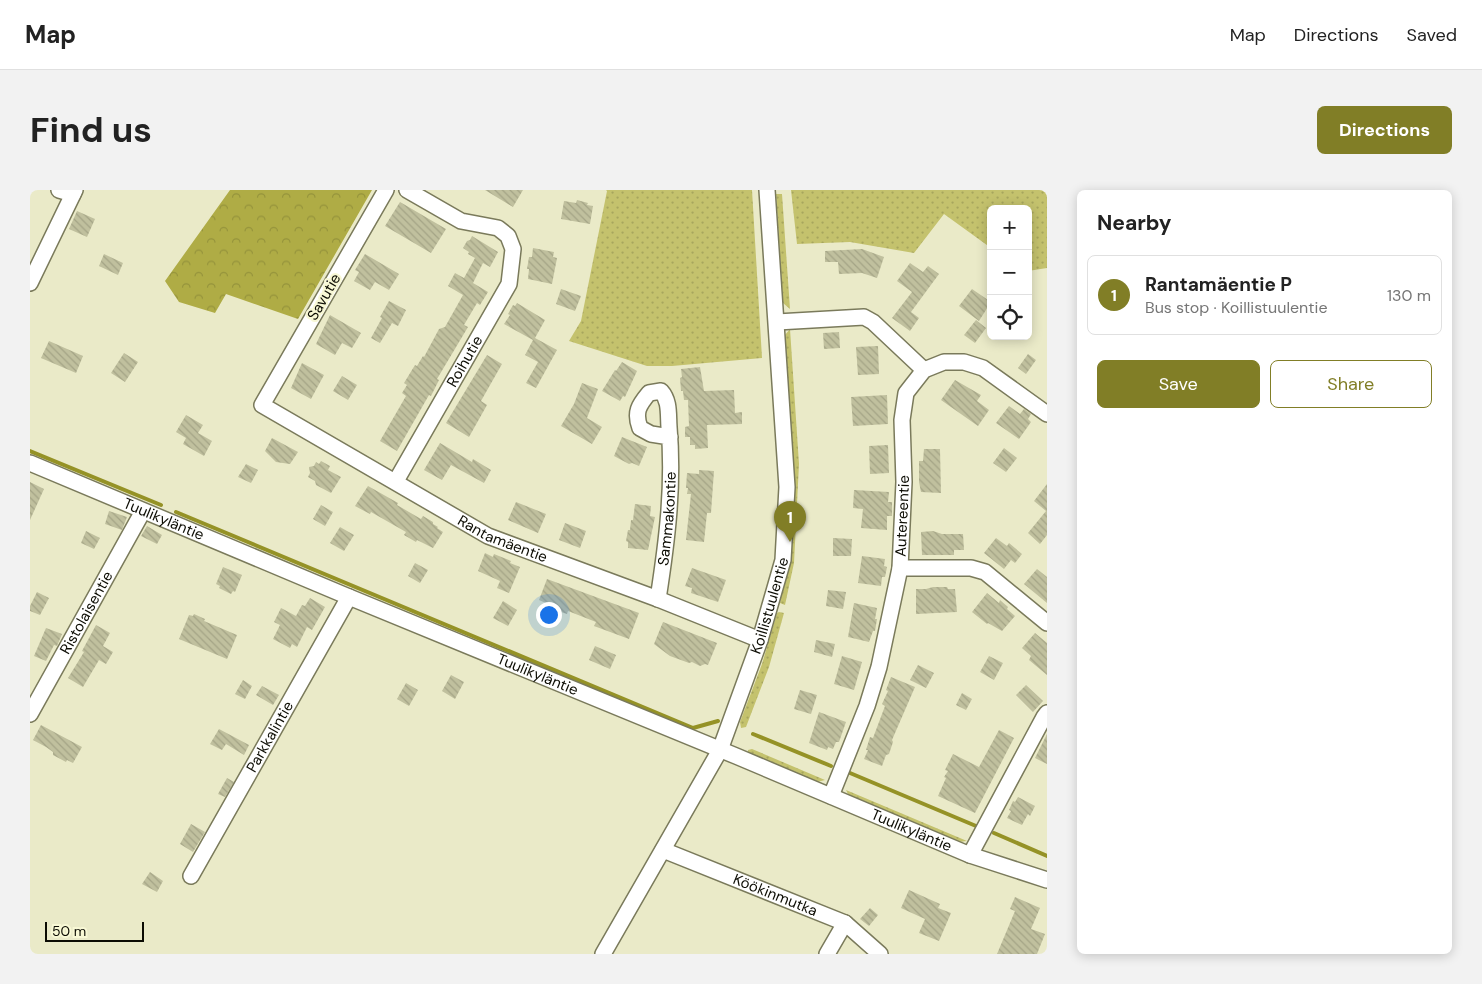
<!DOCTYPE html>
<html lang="en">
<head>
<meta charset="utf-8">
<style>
	:root { --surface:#fff; --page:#f2f2f2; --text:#222; --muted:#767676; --line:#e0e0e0; --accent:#817e26 }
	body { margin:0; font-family:"DM Sans",sans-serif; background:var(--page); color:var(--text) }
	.controls { position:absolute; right:15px; top:15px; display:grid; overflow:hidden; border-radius:8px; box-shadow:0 2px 12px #0003 }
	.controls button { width:45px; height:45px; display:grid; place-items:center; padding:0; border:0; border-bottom:1px solid var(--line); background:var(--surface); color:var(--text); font:25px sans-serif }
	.scale { position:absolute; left:15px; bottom:12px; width:99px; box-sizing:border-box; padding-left:5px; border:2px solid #0c0c03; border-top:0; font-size:14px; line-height:18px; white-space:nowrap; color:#0c0c03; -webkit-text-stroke:4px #f8f8d5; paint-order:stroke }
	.you { position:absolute; left:518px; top:424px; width:18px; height:18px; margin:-12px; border:4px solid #fff; border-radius:50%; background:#1a73e8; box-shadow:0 0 0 8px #1a73e833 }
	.badge { display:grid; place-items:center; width:32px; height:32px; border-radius:50%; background:var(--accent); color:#fff; font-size:16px; font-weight:700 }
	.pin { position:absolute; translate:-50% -41px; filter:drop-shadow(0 1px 2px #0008) }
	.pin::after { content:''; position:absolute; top:26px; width:18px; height:15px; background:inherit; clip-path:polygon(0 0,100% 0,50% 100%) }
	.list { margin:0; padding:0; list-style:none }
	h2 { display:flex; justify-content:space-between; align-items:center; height:65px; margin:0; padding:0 20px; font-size:21px }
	h2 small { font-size:16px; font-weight:400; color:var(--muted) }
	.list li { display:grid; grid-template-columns:32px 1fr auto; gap:15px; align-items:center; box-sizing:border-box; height:80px; margin:0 10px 10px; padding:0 10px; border:1px solid var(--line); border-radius:8px }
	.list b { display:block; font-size:19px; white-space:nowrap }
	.list p { margin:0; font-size:16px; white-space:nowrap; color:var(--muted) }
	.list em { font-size:16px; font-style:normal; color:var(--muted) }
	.actions { display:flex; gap:10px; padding:15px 20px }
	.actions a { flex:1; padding:11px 0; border:1px solid var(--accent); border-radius:8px; text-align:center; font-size:18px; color:var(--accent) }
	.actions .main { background:var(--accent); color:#fff }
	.icon { flex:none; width:28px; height:28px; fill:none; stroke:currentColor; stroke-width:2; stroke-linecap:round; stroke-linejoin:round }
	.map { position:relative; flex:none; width:1017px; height:764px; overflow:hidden; border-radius:8px }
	header { display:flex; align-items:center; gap:30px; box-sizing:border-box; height:70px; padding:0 25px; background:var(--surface); border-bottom:1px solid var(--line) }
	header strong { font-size:24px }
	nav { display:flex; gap:28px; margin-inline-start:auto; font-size:18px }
	.intro { display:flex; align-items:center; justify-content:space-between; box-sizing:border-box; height:120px; padding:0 30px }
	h1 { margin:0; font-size:35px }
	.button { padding:12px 22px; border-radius:8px; background:var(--accent); color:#fff; font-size:18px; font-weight:700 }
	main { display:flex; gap:30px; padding:0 30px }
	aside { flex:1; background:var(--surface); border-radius:8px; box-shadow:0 2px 12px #0003 }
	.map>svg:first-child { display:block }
</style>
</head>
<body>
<header>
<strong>Map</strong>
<nav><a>Map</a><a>Directions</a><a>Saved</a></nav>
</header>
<div class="intro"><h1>Find us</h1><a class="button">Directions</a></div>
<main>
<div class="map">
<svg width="1017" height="764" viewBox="0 0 1017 764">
	<defs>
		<pattern id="grass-dots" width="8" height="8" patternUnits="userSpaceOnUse" patternTransform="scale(1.25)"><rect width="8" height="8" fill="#c4c26d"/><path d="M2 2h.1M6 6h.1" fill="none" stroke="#a7a65d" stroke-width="1.8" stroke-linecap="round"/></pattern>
		<pattern id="forest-crowns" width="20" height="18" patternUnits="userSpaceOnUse" patternTransform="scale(1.25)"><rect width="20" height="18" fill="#afac45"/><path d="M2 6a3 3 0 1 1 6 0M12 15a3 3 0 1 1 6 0" fill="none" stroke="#95933b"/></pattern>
		<pattern id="building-back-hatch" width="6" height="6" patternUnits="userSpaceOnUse" patternTransform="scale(1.25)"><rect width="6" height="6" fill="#c0c09e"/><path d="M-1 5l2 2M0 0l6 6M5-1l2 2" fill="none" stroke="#a4a486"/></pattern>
	</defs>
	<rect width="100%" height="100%" fill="#eaeac8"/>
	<path fill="url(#grass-dots)" d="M 576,0 L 722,0 L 732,168 L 642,176 L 617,176 L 539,151 L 551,131 L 577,1 Z
		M 761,0 L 1017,0 L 1017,78 L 998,81 L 998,19 L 961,19 L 961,58 L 914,24 L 884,63 L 820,52 L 767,54 Z
		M 746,4 L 752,4 L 760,119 L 753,113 Z
		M 760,139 L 769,274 L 764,373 L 755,415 L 750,413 L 757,370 L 763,272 L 755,145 Z
		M 749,422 L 754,423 L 739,477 L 716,537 L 711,538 L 710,532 L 732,474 L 747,423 Z
		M 722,559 L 795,590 L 787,592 L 718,563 L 718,560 Z
		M 816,600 L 937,651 L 928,652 L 819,606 Z"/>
	<path fill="url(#forest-crowns)" d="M 200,0 L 342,0 L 268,129 L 196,104 L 185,123 L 149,112 L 135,91 Z"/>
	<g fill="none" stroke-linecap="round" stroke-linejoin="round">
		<path stroke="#959226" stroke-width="4" d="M 0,261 L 131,315
			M 146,322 L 663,538 L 688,531
			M 723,544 L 801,576
			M 820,583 L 946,636
			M 964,643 L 1017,666"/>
	</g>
	<path fill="url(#building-back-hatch)" d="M 455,0 L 493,0 L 483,17 Z
		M 547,10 L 558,13 L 557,15 L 563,16 L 560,34 L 531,29 L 534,11 L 546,13 Z
		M 370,12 L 416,39 L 401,63 L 355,36 Z
		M 47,21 L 65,29 L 57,47 L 39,39 Z
		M 442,46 L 468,62 L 460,77 L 453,73 L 443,93 L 458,102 L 450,115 L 447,113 L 434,135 L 438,137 L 407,189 L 409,190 L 401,206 L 399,205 L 367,261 L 350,251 L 376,206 L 372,203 L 377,195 L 374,193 L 385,175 L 387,176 L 393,166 L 394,167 L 409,139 L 415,137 L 433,105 L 418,96 L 425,83 L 434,88 L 445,68 L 438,64 L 439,62 L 433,58 L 437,51 L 440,50 Z
		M 503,58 L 524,62 L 523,67 L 527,68 L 522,94 L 498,89 L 499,79 L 497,79 L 499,67 L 502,67 Z
		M 832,59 L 854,67 L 847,88 L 832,83 L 809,84 L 808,72 L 795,72 L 795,61 Z
		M 74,64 L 93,73 L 88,85 L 69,76 Z
		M 335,64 L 369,84 L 359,100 L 345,92 L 340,100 L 324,91 L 329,82 L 325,80 Z
		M 880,73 L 893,82 L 898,76 L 909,84 L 881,122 L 889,128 L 880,141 L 862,128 L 882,102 L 867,91 Z
		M 531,99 L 551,106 L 545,121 L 526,114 Z
		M 942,99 L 961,112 L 949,131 L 929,116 Z
		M 359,111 L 376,120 L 368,136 L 362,133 L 350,153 L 341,148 L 352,128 L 350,127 Z
		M 487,113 L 515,130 L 505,148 L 527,160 L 506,198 L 496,193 L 508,172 L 495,165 L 503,150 L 474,134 L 480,125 L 478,124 L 483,115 L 485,116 Z
		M 300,125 L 331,143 L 322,158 L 312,153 L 305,165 L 286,154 Z
		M 946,130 L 956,138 L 945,153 L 934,145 Z
		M 809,142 L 810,158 L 794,159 L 793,143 Z
		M 19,151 L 53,166 L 46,183 L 11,168 Z
		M 848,156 L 849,184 L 828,185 L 826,157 Z
		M 94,163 L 108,172 L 95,192 L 81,183 Z
		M 998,164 L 1006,170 L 996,184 L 988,178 Z
		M 457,165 L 472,174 L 451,211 L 457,215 L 439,247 L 416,233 Z
		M 592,172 L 607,181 L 595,207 L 593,206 L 590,211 L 572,201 L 585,180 L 586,181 Z
		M 272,173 L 294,185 L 281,209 L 261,198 Z
		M 670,177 L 674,201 L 704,200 L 705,223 L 712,222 L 712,234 L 677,235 L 678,258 L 665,259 L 665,255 L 660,255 L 660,247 L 655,247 L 655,237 L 659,236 L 658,210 L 654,210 L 653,201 L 651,201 L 650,188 L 652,187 L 651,179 Z
		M 312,186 L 327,195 L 318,210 L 303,201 Z
		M 925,190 L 951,205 L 947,211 L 959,220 L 948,236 L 911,210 Z
		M 552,193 L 568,199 L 557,228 L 572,237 L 562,254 L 531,236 L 544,214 Z
		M 857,205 L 858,234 L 823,236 L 821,207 Z
		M 979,216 L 990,224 L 994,219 L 1001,224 L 998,229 L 1001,232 L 989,249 L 966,233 Z
		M 156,225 L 173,235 L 168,243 L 182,251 L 174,266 L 153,254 L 156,248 L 146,242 Z
		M 592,247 L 617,257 L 609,276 L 602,273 L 599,274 L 584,266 Z
		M 242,248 L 268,262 L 260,274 L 246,272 L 235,261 Z
		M 410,253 L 442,272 L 443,269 L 461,280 L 454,293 L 421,275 L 412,290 L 394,280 Z
		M 858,255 L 859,283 L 840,284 L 839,256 Z
		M 974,258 L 987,268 L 976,282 L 963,273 Z
		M 894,259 L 910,259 L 911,303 L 891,302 L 889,292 L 889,271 L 893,271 Z
		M 291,271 L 300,276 L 298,280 L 311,287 L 301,303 L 286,295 L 285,291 L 278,287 L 280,283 L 279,277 L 284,276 L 286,272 L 289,274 Z
		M 216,274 L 228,280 L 221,293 L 208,287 Z
		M 669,280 L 684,281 L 681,323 L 677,323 L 674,352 L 656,350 L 661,304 L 657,304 L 658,298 L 656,298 L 657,283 L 669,284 Z
		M 0,292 L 14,299 L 0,330 Z
		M 1017,294 L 1017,345 L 1010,354 L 998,343 L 1016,321 L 1004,311 Z
		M 338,296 L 368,313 L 367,315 L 391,329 L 393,326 L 403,332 L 403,334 L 408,337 L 407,338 L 413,342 L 403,358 L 387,350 L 386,352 L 374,345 L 376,342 L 341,322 L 340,324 L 325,316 Z
		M 824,300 L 859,302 L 858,312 L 862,312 L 862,326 L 857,326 L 857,340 L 831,338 L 833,319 L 823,318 Z
		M 486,312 L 516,324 L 508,343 L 478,330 Z
		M 605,314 L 621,316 L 620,326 L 625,327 L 618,360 L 598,358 L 598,352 L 596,351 L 598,340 L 600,340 L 601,330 L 603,330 Z
		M 291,315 L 303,322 L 295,336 L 283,329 Z
		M 79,321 L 97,327 L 92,340 L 75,334 Z
		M 535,333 L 556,341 L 550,358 L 529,350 Z
		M 117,336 L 132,345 L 127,354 L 111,346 Z
		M 310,337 L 324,345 L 314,361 L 300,353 Z
		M 56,341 L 70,348 L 64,359 L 51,353 Z
		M 903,341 L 912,344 L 933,344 L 934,360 L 924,360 L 924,365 L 892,365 L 891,342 Z
		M 803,348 L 822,349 L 821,366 L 803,366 Z
		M 966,348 L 977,356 L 979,353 L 992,364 L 985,373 L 981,370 L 974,379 L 954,363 Z
		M 455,363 L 463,367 L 464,364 L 481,371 L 480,373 L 490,377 L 479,403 L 467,398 L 470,391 L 448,381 Z
		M 832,366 L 855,369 L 854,376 L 857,377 L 855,387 L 852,387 L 851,396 L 828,393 Z
		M 385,373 L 398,380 L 390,393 L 378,386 Z
		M 193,377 L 212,385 L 205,402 L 203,401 L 201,404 L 189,398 L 190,396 L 186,394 Z
		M 662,378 L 696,390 L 688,412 L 661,403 L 662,398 L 655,396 Z
		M 1007,379 L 1017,387 L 1017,413 L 994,394 Z
		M 517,389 L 609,423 L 599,449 L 564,436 L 566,432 L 538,421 L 537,424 L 519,418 L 520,415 L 509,410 Z
		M 903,397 L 917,397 L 918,399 L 925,399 L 927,422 L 886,424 L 886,399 L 896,399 Z
		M 798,400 L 816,402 L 813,419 L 796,416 Z
		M 7,402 L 19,408 L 10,425 L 0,421 L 0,416 Z
		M 957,403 L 969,413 L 970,410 L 978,417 L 977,419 L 985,426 L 972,441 L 958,433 L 957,434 L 942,422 Z
		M 280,408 L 295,417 L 282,440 L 277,437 L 267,457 L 262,454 L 260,458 L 243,449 L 250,435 L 244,432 L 251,418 L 266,426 L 272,415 L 275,416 Z
		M 473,411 L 487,420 L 478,436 L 463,428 Z
		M 824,413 L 847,418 L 845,429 L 847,429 L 845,441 L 843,441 L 839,452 L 818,447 Z
		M 164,424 L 175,429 L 174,431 L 207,445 L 197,469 L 149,449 L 159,425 L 163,426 Z
		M 633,432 L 687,453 L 678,475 L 675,474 L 670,476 L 662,472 L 659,473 L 640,466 L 624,454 Z
		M 66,435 L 80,443 L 73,456 L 83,462 L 76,474 L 69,470 L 53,497 L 38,488 L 54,462 L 52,461 Z
		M 16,438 L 32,444 L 27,456 L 24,455 L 16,471 L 4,466 Z
		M 1005,443 L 1017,453 L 1017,485 L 999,470 L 1001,466 L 992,458 Z
		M 786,450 L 805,454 L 802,467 L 784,462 Z
		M 565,456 L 586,465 L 580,479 L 559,470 Z
		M 812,466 L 832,472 L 824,500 L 804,494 Z
		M 959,466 L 973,473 L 964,490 L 950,482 Z
		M 888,475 L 904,483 L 896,498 L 880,490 Z
		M 421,485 L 434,492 L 425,509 L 412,501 Z
		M 861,487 L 885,497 L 862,550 L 863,552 L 859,564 L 856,565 L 852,576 L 834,569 L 838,560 L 836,560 L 840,547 L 843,548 L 855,516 L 852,514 L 858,501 L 856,500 Z
		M 213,490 L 222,496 L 215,509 L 205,504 Z
		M 376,493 L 388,500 L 379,516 L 367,509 Z
		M 996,495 L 1013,511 L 1003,522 L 986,505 Z
		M 232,496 L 249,505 L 243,515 L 226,505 Z
		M 770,500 L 787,505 L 781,524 L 764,519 Z
		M 932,503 L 942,509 L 936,520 L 926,515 Z
		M 789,522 L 816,532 L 809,552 L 806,552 L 803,559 L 798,557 L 797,560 L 779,553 Z
		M 11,535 L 52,557 L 43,573 L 37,570 L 36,572 L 23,565 L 23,562 L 16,557 L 3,550 Z
		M 189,539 L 219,555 L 214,565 L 196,554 L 192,560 L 180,554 Z
		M 969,540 L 984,548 L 945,623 L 908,606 L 916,588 L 914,587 L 918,581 L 915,580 L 923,564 L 949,577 Z
		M 1017,544 L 1017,574 L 1005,568 Z
		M 197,588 L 204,592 L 195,607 L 188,604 Z
		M 988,607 L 1005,616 L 1000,626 L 998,624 L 992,635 L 977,628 L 981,621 L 979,620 L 983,611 L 985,612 Z
		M 161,634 L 175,642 L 163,662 L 150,654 Z
		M 120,682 L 133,691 L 127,702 L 112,694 Z
		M 879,700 L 910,714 L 908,718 L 921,723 L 909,751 L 889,743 L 895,729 L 871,718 Z
		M 985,707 L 1010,718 L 1001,739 L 1015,744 L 1007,764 L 967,764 L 985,721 L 980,719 Z
		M 840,718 L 848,725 L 839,736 L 830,729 Z"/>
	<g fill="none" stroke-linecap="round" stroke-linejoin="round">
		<defs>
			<g id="minor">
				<path d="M 29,0 L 43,4"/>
				<path id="s1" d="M 356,0 L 232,215 L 458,346 L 628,409 L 730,450"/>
				<path d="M 0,93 L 45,0"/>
				<path d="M 747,132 L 834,127 L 843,132 L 894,180"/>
				<path id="s2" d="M 0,273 L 319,407 L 706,566 L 940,665 L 1017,690"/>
				<path id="s3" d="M 366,291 L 479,94 L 483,59 L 478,46 L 468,38 L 431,31 L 377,0"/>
				<path d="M 870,378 L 941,378 L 955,382 L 1017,433"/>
				<path id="s4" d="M 628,409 C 637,351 644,296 639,237 C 638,224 640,211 631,201 L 619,203 C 609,215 604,222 610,238 L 621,244 L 640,247"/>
				<path id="s5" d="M 0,524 L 113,321"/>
				<path id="s6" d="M 801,606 L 837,516 L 849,477 L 870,378 L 874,292 L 872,230 L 876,203 L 894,180 L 914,172 L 934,172 L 953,178 L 1017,224"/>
				<path id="s7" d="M 633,660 L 815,733 L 850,764"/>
				<path d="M 940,665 L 1014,527 L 1017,523"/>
				<path id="s8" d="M 161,686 L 319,407"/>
				<path id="s9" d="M 573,764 L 690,560 L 730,450 L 753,370 L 757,297 L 737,0"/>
				<path d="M 797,764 L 815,733"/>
			</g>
		</defs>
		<use href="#minor" stroke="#7a7a5b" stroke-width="18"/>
		<use href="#minor" stroke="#fff" stroke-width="15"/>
	</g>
	<g text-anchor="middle" stroke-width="4.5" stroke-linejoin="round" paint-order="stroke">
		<g font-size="15" fill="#0c0c03" stroke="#f8f8d5">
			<text transform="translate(294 107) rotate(-60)" y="5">Savutie</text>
			<text dy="5" stroke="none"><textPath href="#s3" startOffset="138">Roihutie</textPath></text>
			<text dy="5" stroke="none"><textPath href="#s6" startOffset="291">Autereentie</textPath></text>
			<text dy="5" stroke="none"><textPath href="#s4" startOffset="81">Sammakontie</textPath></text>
			<text dy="5" stroke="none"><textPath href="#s2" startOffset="145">Tuulikyläntie</textPath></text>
			<text dy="5" stroke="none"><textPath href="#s1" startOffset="524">Rantamäentie</textPath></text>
			<text dy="5" stroke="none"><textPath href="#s9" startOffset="388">Koillistuulentie</textPath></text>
			<text dy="5" stroke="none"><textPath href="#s5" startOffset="116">Ristolaisentie</textPath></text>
			<text dy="5" stroke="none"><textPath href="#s2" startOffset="550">Tuulikyläntie</textPath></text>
			<text dy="5" stroke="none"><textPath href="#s8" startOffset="160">Parkkalintie</textPath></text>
			<text dy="5" stroke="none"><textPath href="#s2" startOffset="955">Tuulikyläntie</textPath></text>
			<text dy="5" stroke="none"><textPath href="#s7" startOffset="121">Köökinmutka</textPath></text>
		</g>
	</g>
</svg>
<div class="controls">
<button>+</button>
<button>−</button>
<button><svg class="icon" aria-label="locate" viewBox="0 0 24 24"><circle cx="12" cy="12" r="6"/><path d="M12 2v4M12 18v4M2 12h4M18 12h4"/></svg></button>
</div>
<div class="scale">50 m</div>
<div class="you"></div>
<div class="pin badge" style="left:760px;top:352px">1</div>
</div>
<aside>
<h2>Nearby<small></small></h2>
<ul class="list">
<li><span class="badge">1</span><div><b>Rantamäentie P</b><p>Bus stop · Koillistuulentie</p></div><em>130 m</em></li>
</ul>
<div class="actions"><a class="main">Save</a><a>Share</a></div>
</aside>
</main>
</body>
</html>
